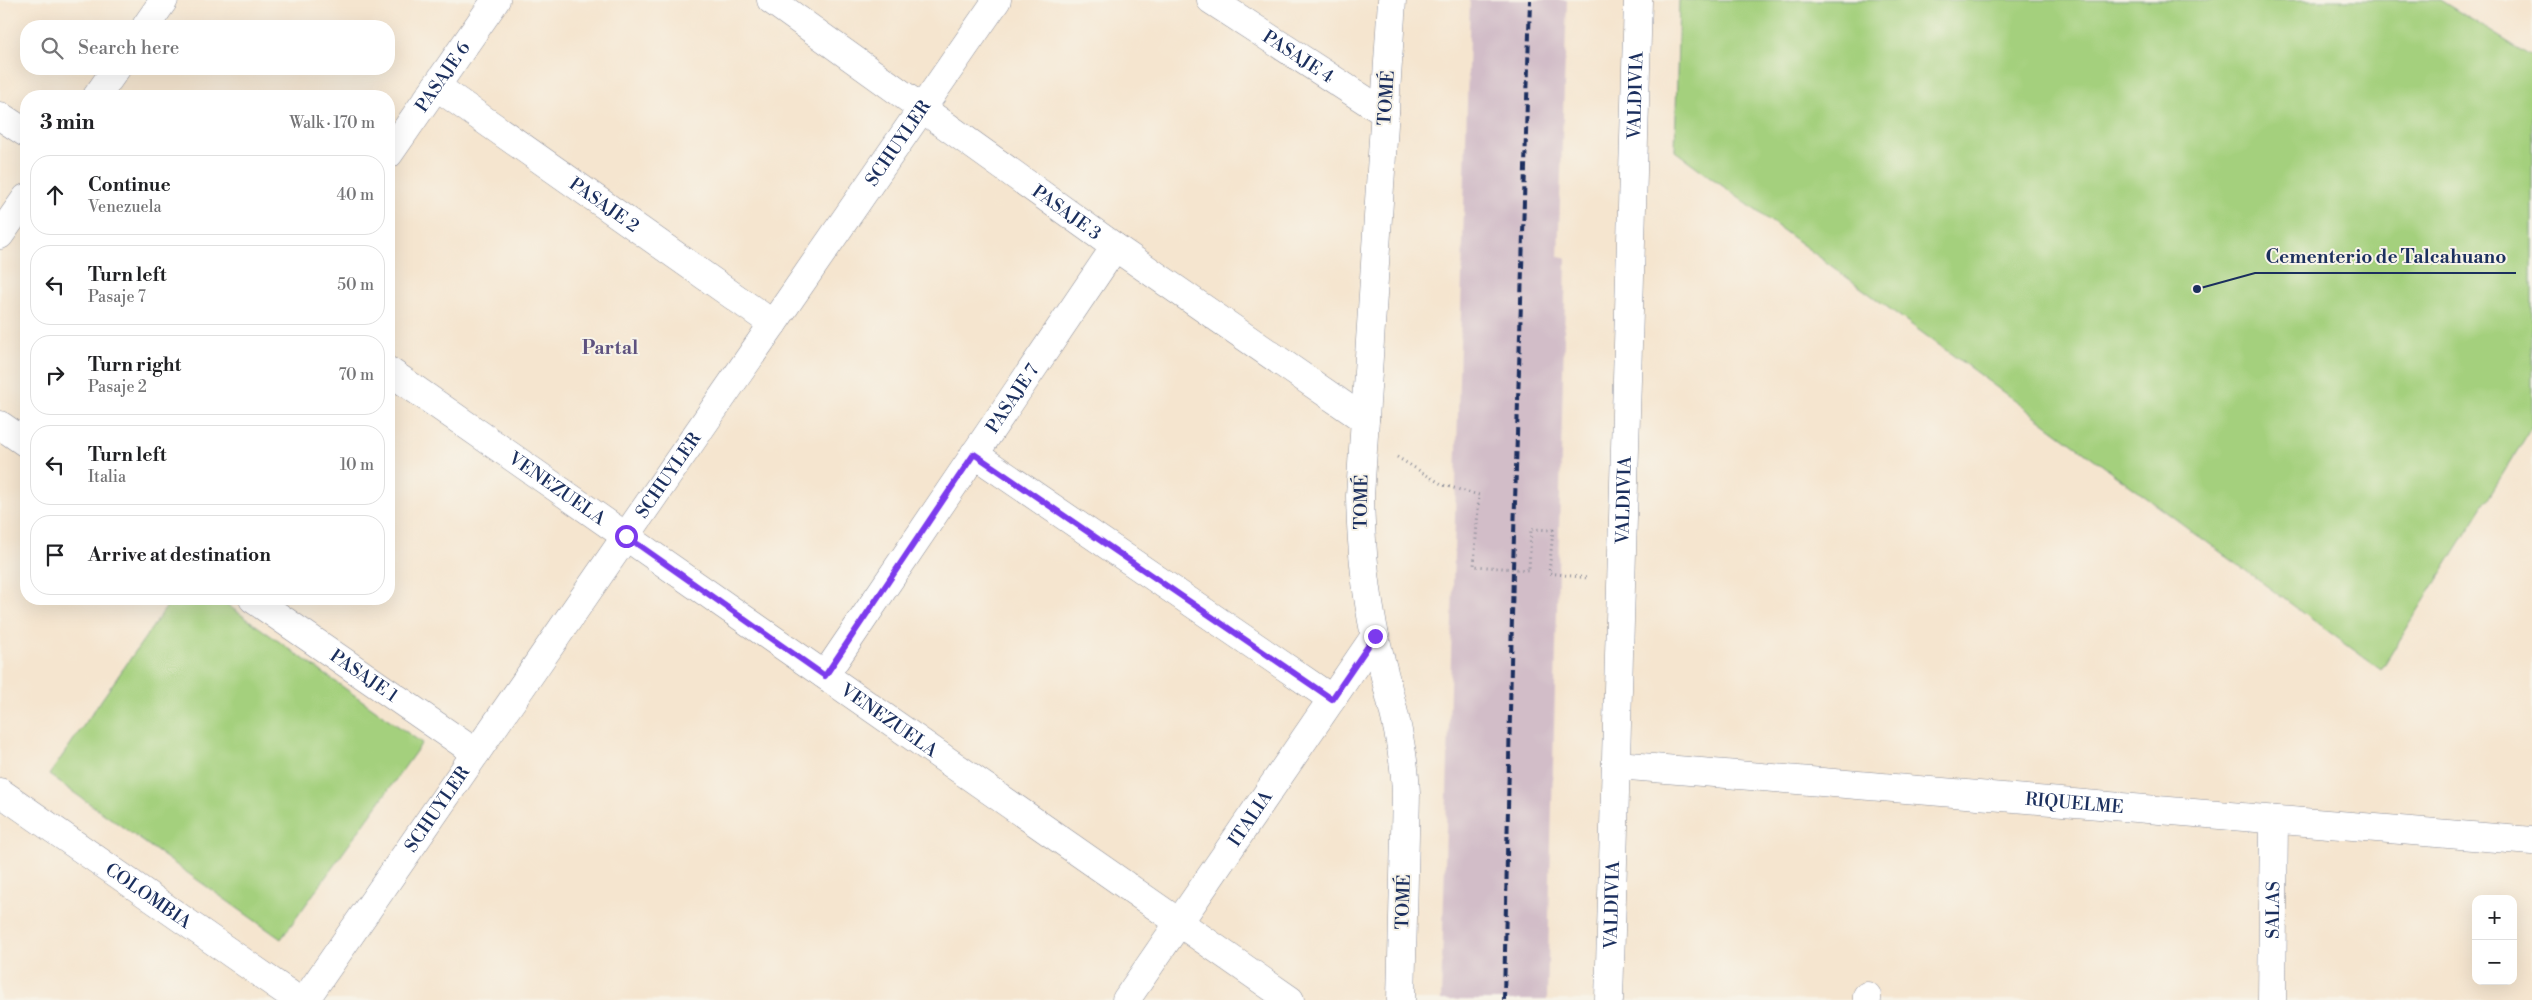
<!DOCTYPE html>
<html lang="en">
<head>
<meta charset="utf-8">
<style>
	:root { --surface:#fff; --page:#f2f2f2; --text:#202124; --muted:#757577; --line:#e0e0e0 }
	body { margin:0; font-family:"Libre Bodoni",serif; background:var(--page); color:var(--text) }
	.controls { position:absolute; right:15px; bottom:15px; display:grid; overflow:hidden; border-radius:10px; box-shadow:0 5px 20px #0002 }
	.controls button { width:45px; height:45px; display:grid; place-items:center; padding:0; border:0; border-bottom:1px solid var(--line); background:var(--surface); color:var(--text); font:25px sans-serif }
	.stop { position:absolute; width:15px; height:15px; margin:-11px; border:4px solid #7c3aed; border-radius:50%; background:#fff }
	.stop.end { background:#7c3aed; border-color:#fff; box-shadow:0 1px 5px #0008 }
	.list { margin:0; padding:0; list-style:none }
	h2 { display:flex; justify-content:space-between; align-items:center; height:65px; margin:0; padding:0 20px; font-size:21px }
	h2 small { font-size:16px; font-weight:400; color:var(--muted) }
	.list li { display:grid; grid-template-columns:32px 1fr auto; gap:15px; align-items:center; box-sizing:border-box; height:80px; margin:0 10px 10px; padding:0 10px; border:1px solid var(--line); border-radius:20px }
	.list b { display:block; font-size:19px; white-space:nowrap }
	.list p { margin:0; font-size:16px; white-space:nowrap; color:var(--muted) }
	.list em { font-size:16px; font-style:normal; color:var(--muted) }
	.icon { flex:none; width:28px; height:28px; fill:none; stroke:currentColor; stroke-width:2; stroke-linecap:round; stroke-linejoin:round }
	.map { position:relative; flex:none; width:2532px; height:1000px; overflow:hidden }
	.search { position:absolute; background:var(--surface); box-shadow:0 5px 20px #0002; left:20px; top:20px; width:375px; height:55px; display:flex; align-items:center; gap:12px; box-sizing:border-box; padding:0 18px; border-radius:20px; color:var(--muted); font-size:19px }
	.panel { position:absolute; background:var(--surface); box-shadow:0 5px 20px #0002; left:20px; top:90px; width:375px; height:515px; border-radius:20px }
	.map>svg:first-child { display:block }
</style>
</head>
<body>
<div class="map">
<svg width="2532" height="1000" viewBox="0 0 2532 1000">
	<rect width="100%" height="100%" fill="#f7f3e8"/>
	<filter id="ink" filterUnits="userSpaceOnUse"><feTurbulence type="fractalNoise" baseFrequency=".02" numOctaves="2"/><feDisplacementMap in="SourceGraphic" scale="10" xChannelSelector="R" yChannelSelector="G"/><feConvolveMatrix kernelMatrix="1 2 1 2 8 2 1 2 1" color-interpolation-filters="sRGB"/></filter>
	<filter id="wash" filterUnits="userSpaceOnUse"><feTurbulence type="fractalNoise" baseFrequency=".0096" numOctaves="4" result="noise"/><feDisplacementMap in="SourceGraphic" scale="20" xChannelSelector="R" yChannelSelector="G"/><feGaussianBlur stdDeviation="1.12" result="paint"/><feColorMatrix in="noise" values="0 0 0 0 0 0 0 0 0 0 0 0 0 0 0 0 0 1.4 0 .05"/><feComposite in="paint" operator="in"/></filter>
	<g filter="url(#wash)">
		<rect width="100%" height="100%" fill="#f5e5cf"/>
		<path fill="#d2bdc8" d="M 1470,0 L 1567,0 L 1558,257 L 1566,258 L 1547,1000 L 1441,1000 Z"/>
		<path fill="#a4d07d" stroke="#60806e" d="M 1679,0 L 2440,0 L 2532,57 L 2532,427 L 2381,670 L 1675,151 Z
			M 172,599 L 219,599 L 422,743 L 281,939 L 49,775 Z"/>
	</g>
	<g filter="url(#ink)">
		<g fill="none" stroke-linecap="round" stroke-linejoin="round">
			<defs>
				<g id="street">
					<path id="s1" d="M 771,0 L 1115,247 L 1365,420"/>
					<path id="s2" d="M 1211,0 L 1385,113"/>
					<path d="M 1392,0 L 1360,496 C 1361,543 1365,589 1375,636 C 1387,689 1404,739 1406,793 L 1401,1000"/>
					<path d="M 146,26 L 164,0"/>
					<path id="s3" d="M 436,86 L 773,324"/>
					<path d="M 97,96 L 116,69"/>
					<path d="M 0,116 L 26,133"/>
					<path id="s4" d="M 389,154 L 496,0"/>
					<path d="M 0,235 L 26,198"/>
					<path id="s5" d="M 389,371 L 1290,1000"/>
					<path d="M 0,425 L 26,443"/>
					<path d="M 974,454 L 1332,699"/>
					<path id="s6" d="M 253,599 L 476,753"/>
					<path id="s7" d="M 825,675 L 1115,247"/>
					<path id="s8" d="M 0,792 L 298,1000"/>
					<path id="s9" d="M 305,1000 L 997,0"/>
					<path id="s10" d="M 1126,1000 L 1375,636"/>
					<path d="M 1867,1000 L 1867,996"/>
					<path id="s11" d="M 2272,1000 L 2274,820"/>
				</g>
				<g id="secondary">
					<path id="s12" d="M 1617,765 L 2532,841"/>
				</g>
				<g id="primary">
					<path id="s13" d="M 1609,1000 L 1638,0"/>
				</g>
			</defs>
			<use href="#street" stroke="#888a96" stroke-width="29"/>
			<use href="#secondary" stroke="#888a96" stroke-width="29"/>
			<use href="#primary" stroke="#888a96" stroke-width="29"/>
			<path stroke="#888a96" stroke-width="3" stroke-dasharray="1 4" stroke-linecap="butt" d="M 1397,457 L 1443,485 L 1479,495 L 1474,566 L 1529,570 L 1531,529 L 1553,530 L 1549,573 L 1587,578"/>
			<use href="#street" stroke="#fff" stroke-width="28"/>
			<use href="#secondary" stroke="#fff" stroke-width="28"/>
			<use href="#primary" stroke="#fff" stroke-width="28"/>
			<path stroke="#1b2f5e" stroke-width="4" stroke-dasharray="8 4" stroke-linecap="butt" d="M 1504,1000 L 1513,569 L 1530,0"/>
		</g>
	</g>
	<g fill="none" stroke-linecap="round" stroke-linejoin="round" filter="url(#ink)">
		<path stroke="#7c3aed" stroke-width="6" d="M 626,536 L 825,676 L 974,454 L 1332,699 L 1375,636"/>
	</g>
	<g text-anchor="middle" stroke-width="4" stroke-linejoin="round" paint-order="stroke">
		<g font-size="18" fill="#1b2f5e" stroke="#f7f3e8">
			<text dy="6" stroke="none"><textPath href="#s2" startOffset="104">PASAJE 4</textPath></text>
			<text dy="6" stroke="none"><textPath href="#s4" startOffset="94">PASAJE 6</textPath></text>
			<text dy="6" stroke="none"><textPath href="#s13" startOffset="905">VALDIVIA</textPath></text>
			<text transform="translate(1386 98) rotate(-86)" y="6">TOMÉ</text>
			<text dy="6" stroke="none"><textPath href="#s9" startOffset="1042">SCHUYLER</textPath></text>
			<text dy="6" stroke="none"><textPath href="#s3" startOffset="206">PASAJE 2</textPath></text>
			<text dy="6" stroke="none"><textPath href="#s1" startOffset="364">PASAJE 3</textPath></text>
			<text dy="6" stroke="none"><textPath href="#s7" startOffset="334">PASAJE 7</textPath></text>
			<text dy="6" stroke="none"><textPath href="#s9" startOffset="638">SCHUYLER</textPath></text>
			<text dy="6" stroke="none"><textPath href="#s5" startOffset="205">VENEZUELA</textPath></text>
			<text dy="6" stroke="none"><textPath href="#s13" startOffset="500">VALDIVIA</textPath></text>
			<text transform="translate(1361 502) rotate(-89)" y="6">TOMÉ</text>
			<text dy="6" stroke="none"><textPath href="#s6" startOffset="135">PASAJE 1</textPath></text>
			<text dy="6" stroke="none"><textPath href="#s5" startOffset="610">VENEZUELA</textPath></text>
			<text dy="6" stroke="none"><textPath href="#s12" startOffset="459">RIQUELME</textPath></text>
			<text dy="6" stroke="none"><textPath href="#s9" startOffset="232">SCHUYLER</textPath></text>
			<text dy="6" stroke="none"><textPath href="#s10" startOffset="220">ITALIA</textPath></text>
			<text dy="6" stroke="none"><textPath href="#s8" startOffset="181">COLOMBIA</textPath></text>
			<text transform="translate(1403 902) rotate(-88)" y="6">TOMÉ</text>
			<text dy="6" stroke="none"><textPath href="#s13" startOffset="95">VALDIVIA</textPath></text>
			<text dy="6" stroke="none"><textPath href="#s11" startOffset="90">SALAS</textPath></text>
		</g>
		<g font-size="19" font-weight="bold" fill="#5e527f" stroke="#f7f3e8">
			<text x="610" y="354">Partal</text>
		</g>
	</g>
	<path fill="none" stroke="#1b2f5e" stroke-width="2" d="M2197 289L2255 273H2516"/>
	<circle fill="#1b2f5e" stroke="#f7f3e8" stroke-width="2" cx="2197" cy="289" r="5"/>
	<g font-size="19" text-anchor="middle" font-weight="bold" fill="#1b2f5e" stroke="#f7f3e8" stroke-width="4" stroke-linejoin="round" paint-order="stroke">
		<text x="2386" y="263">Cementerio de Talcahuano</text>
	</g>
</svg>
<div class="controls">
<button>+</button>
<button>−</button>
</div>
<div class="stop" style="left:626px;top:536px"></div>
<div class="stop end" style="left:1375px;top:636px"></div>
<div class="search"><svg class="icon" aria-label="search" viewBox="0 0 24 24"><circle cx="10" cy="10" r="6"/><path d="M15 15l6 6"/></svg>Search here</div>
<section class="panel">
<h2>3 min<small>Walk · 170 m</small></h2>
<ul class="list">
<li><svg class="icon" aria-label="ahead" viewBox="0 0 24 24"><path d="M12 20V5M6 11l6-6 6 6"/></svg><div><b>Continue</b><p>Venezuela</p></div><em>40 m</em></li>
<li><svg class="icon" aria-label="left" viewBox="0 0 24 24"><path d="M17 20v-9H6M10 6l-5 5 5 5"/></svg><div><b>Turn left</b><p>Pasaje 7</p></div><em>50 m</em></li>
<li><svg class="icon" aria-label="right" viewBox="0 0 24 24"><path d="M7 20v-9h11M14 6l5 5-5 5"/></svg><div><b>Turn right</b><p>Pasaje 2</p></div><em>70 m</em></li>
<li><svg class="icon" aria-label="left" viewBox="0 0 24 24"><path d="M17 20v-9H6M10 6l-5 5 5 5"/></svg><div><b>Turn left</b><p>Italia</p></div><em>10 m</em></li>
<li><svg class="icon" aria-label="arrive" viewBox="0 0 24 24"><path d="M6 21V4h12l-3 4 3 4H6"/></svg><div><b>Arrive at destination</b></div></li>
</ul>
</section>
</div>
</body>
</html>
